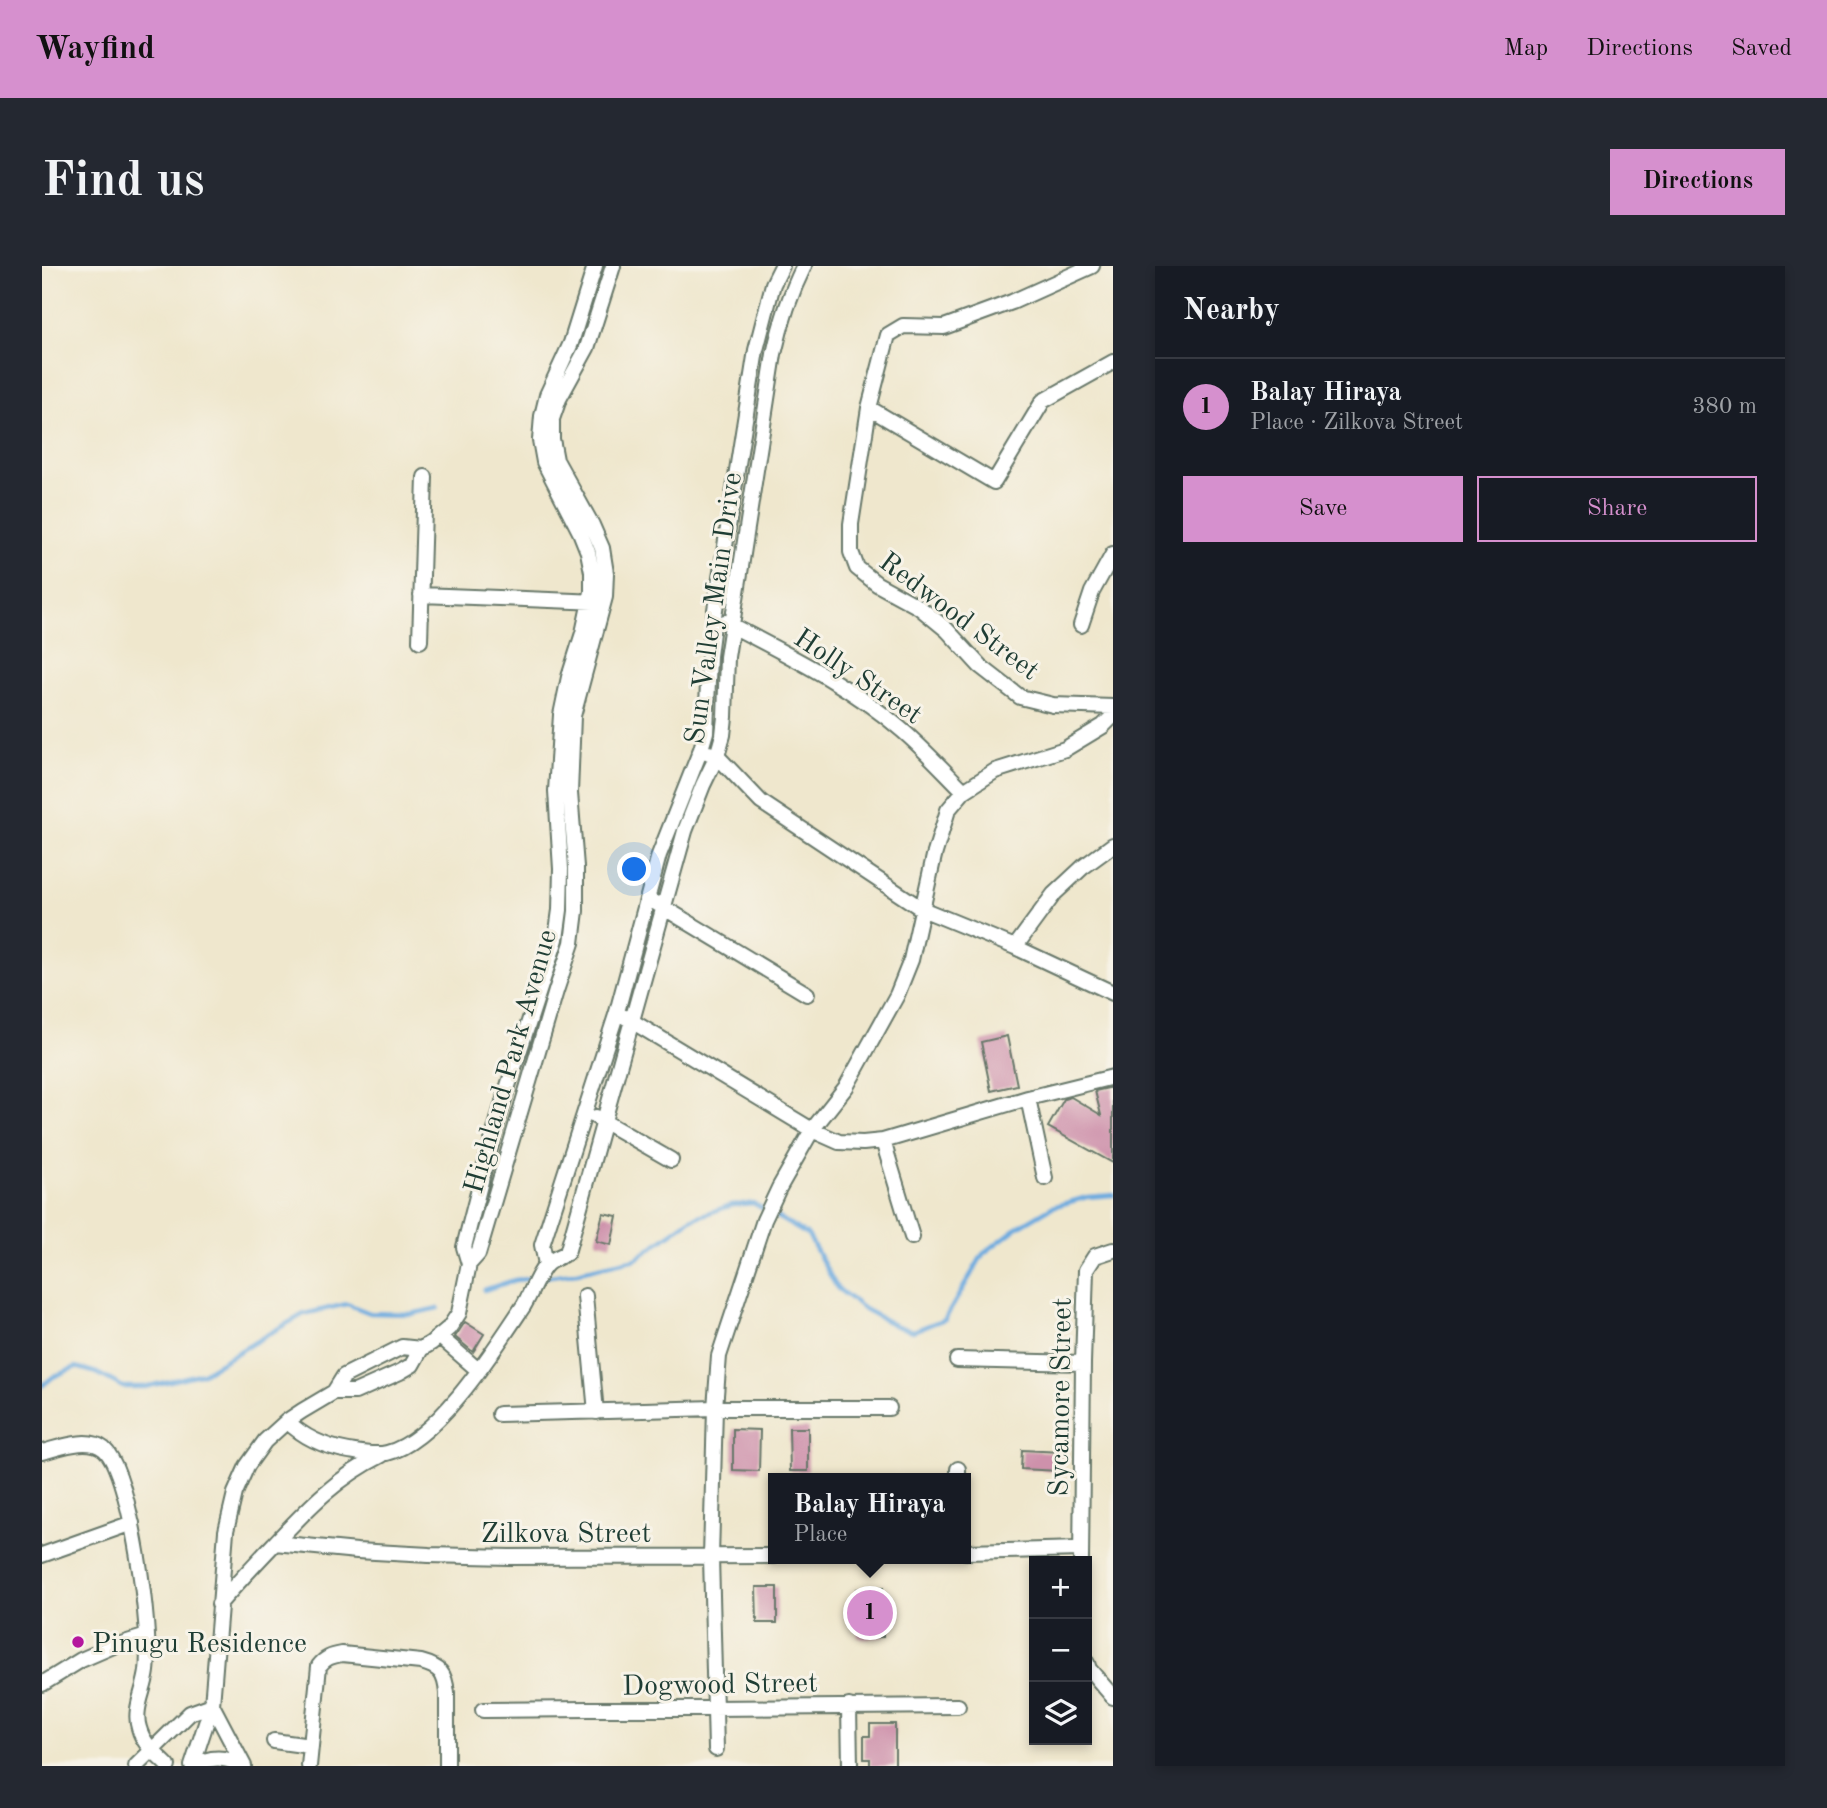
<!DOCTYPE html>
<html lang="en">
<head>
<meta charset="utf-8">
<style>
	:root { --surface:#171b24; --page:#242831; --text:#f1f3f6; --muted:#9ea1a6; --line:#363941; --accent:#d690ce }
	body { margin:0; font-family:"Old Standard TT",serif; background:var(--page); color:var(--text) }
	.controls { position:absolute; right:21px; bottom:21px; display:grid; overflow:hidden; border-radius:0px; box-shadow:0 4px 10px #0003 }
	.controls button { width:63px; height:63px; display:grid; place-items:center; padding:0; border:0; border-bottom:2px solid var(--line); background:var(--surface); color:var(--text); font:35px sans-serif }
	.you { position:absolute; left:593px; top:604px; width:24px; height:24px; margin:-18px; border:5px solid #fff; border-radius:50%; background:#1a73e8; box-shadow:0 0 0 10px #1a73e833 }
	.badge { display:grid; place-items:center; width:46px; height:46px; border-radius:50%; background:var(--accent); color:#111; font-size:23px; font-weight:700 }
	.pin { position:absolute; translate:-50% -50%; border:4px solid #fff; box-shadow:0 2px 7px #0006 }
	.popup { position:absolute; left:726px; top:1207px; width:203px; height:91px; box-sizing:border-box; display:grid; place-content:center; border-radius:0px; background:var(--surface); filter:drop-shadow(0 2px 5px #0005); font-size:23px; white-space:nowrap; color:var(--muted) }
	.popup b { font-size:26px; color:var(--text) }
	.popup::after { content:''; position:absolute; left:50%; top:100%; margin-left:-14px; border:14px solid transparent; border-top-color:var(--surface) }
	.list { margin:0; padding:0; list-style:none }
	h2 { display:flex; justify-content:space-between; align-items:center; height:91px; margin:0; padding:0 28px; font-size:30px }
	h2 small { font-size:23px; font-weight:400; color:var(--muted) }
	.list li { display:grid; grid-template-columns:46px 1fr auto; gap:21px; align-items:center; box-sizing:border-box; height:98px; padding:0 28px; border-top:2px solid var(--line) }
	.list b { display:block; font-size:26px; white-space:nowrap }
	.list p { margin:0; font-size:23px; white-space:nowrap; color:var(--muted) }
	.list em { font-size:23px; font-style:normal; color:var(--muted) }
	.actions { display:flex; gap:14px; padding:21px 28px }
	.actions a { flex:1; padding:16px 0; border:2px solid var(--accent); border-radius:0px; text-align:center; font-size:24px; color:var(--accent) }
	.actions .main { background:var(--accent); color:#111 }
	.icon { flex:none; width:38px; height:38px; fill:none; stroke:currentColor; stroke-width:2; stroke-linecap:round; stroke-linejoin:round }
	.map { position:relative; flex:none; width:1071px; height:1500px; overflow:hidden; border-radius:0px }
	header { display:flex; align-items:center; gap:42px; box-sizing:border-box; height:98px; padding:0 35px; background:var(--accent); color:#111 }
	header strong { font-size:33px }
	nav { display:flex; gap:38px; margin-inline-start:auto; font-size:24px }
	.intro { display:flex; align-items:center; justify-content:space-between; box-sizing:border-box; height:168px; padding:0 42px }
	h1 { margin:0; font-size:49px }
	.button { padding:18px 32px; border-radius:0px; background:var(--accent); color:#111; font-size:24px; font-weight:700 }
	main { display:flex; gap:42px; padding:0 42px }
	aside { flex:1; background:var(--surface); border-radius:0px; box-shadow:0 4px 10px #0003 }
	.map>svg:first-child { display:block }
</style>
</head>
<body>
<header>
<strong>Wayfind</strong>
<nav><a>Map</a><a>Directions</a><a>Saved</a></nav>
</header>
<div class="intro"><h1>Find us</h1><a class="button">Directions</a></div>
<main>
<div class="map">
<svg width="1071" height="1500" viewBox="0 0 1071 1500">
	<rect width="100%" height="100%" fill="#f7f3e8"/>
	<filter id="ink" filterUnits="userSpaceOnUse"><feTurbulence type="fractalNoise" baseFrequency=".0143" numOctaves="2"/><feDisplacementMap in="SourceGraphic" scale="14" xChannelSelector="R" yChannelSelector="G"/><feConvolveMatrix kernelMatrix="1 2 1 2 8 2 1 2 1" color-interpolation-filters="sRGB"/></filter>
	<filter id="wash" filterUnits="userSpaceOnUse"><feTurbulence type="fractalNoise" baseFrequency=".00686" numOctaves="4" result="noise"/><feDisplacementMap in="SourceGraphic" scale="28" xChannelSelector="R" yChannelSelector="G"/><feGaussianBlur stdDeviation="1.57" result="paint"/><feColorMatrix in="noise" values="0 0 0 0 0 0 0 0 0 0 0 0 0 0 0 0 0 1.4 0 .05"/><feComposite in="paint" operator="in"/></filter>
	<g filter="url(#wash)">
		<rect width="100%" height="100%" fill="#efe7cd"/>
		<g fill="none" stroke-linecap="round" stroke-linejoin="round">
			<path stroke="#6dabdf" stroke-width="4.5" d="M 501,1011 L 531,1007 L 594,993 L 649,953 L 690,939 L 711,937 L 766,969 L 795,1022 L 822,1043 L 854,1060 L 871,1065 L 903,1053 L 941,988 L 976,961 L 1010,941 L 1045,931 L 1071,929
				M 442,1024 L 473,1014 L 492,1012
				M 0,1120 L 11,1111 L 34,1101 L 55,1107 L 81,1121 L 103,1121 L 161,1107 L 230,1066 L 262,1048 L 305,1038 L 328,1047 L 369,1048 L 396,1042"/>
		</g>
		<g id="blocks">
			<path fill="#ce91ab" d="M 965,770 L 975,819 L 949,825 L 939,776 Z
				M 1071,821 L 1071,897 L 1006,861 L 1022,833 L 1029,831 L 1059,849 L 1053,825 Z
				M 561,947 L 575,950 L 569,979 L 554,975 Z
				M 423,1056 L 442,1068 L 431,1086 L 413,1071 Z
				M 747,1162 L 766,1162 L 766,1205 L 748,1205 Z
				M 691,1163 L 718,1164 L 717,1205 L 691,1204 Z
				M 980,1184 L 1019,1186 L 1018,1205 L 979,1203 Z
				M 714,1321 L 735,1321 L 735,1357 L 715,1357 Z
				M 841,1322 L 841,1371 L 816,1372 L 815,1323 Z
				M 828,1458 L 853,1458 L 853,1500 L 828,1500 L 828,1493 L 822,1493 L 822,1470 L 828,1470 Z"/>
		</g>
	</g>
	<g filter="url(#ink)">
		<use href="#blocks" fill-opacity="0" stroke="#68786a" stroke-width="2"/>
		<g fill="none" stroke-linecap="round" stroke-linejoin="round">
			<defs>
				<path id="minor" d="M 1050,0 L 970,36 L 902,61 L 861,60 L 846,69 L 827,142 L 809,258 L 809,286 L 815,302 L 835,318 L 877,341 L 905,364 L 938,400 L 978,431 L 1011,439 L 1071,441
					M 827,142 L 952,216 L 1001,135 L 1071,96
					M 379,329 L 557,336
					M 683,356 C 744,388 808,419 861,465 C 883,484 902,505 922,525
					M 1039,359 L 1050,326 L 1071,288
					M 378,375 L 383,211
					M 667,487 L 675,490 L 719,536 L 880,643 L 973,681 L 1071,727
					M 614,637 L 765,728
					M 973,681 L 1012,628 L 1041,601 L 1071,579
					M 583,751 L 770,864 L 797,876 L 821,877 L 841,875 L 986,832 L 1071,811
					M 986,832 L 1003,912
					M 554,851 L 629,894
					M 841,875 L 870,971
					M 427,998 L 436,988 L 514,725 L 530,677 L 534,645 L 534,601 L 528,527 L 531,450 L 563,331 L 564,307 L 560,282 L 550,259 L 514,194 L 510,173 L 510,153 L 517,133 L 545,82 L 571,0
					M 504,998 L 500,979 L 575,746 L 617,589 L 659,483 L 664,466 L 667,390 L 672,350 L 714,84 L 731,18 L 740,0
					M 543,1030 L 554,1146
					M 398,1071 L 436,1104
					M 915,1094 L 1041,1097
					M 292,1126 L 302,1110 L 360,1081 L 379,1083 L 389,1077 L 407,1062 L 417,1047 L 427,998 L 422,981 L 442,903 L 464,826 L 514,673 L 518,644 L 519,603 L 514,525 L 519,449 L 527,411 L 541,367 L 550,326 L 550,306 L 546,286 L 538,266 L 502,196 L 498,174 L 500,150 L 505,129 L 529,77 L 553,0
					M 457,1148 L 673,1142 L 847,1142
					M 245,1155 C 262,1172 284,1181 307,1185 C 319,1187 333,1190 345,1187 C 395,1175 454,1081 482,1039 C 488,1029 498,1003 506,997 C 511,993 519,990 525,987 L 643,565 L 661,519 L 675,490 L 681,469 L 683,451 L 685,391 L 732,88 C 739,56 747,30 762,0
					M 0,1186 C 17,1182 46,1170 62,1183 C 89,1206 110,1368 105,1405 C 103,1424 91,1443 97,1462 C 101,1478 115,1489 126,1500
					M 916,1203 L 916,1212
					M 233,1277 L 315,1285 L 387,1289 L 467,1291 L 732,1290
					M 924,1286 L 1038,1283
					M 0,1289 L 90,1257
					M 1039,1295 L 1041,1097 L 1044,1004 L 1053,990 L 1071,984
					M 177,1338 C 195,1317 213,1298 232,1278 C 267,1241 294,1212 340,1189
					M 1045,1397 L 1047,1403 L 1071,1431
					M 0,1418 L 39,1394 L 69,1381 L 105,1370
					M 170,1439 L 202,1500
					M 807,1440 L 808,1500
					M 441,1444 L 916,1440
					M 232,1475 L 268,1480
					M 674,1483 L 669,1291 L 673,1142 L 677,1090 L 722,954 L 737,922 L 770,864 L 804,821 L 855,729 L 869,694 L 892,590 L 906,544 L 922,525 L 953,505 L 1023,483 L 1061,460 L 1071,450
					M 94,1500 L 148,1447 L 170,1439
					M 150,1500 L 170,1439 L 184,1265 L 193,1227 L 205,1200 L 223,1175 L 245,1155 L 260,1145 L 292,1126 L 313,1126 L 358,1106 L 370,1099 L 379,1083
					M 153,1500 C 167,1490 185,1490 198,1500
					M 267,1500 L 277,1400 C 283,1392 289,1390 300,1388 L 379,1396 C 398,1401 403,1407 405,1427 L 405,1500"/>
			</defs>
			<use href="#minor" stroke="#68786a" stroke-width="18"/>
			<use href="#minor" stroke="#fff" stroke-width="14"/>
		</g>
	</g>
	<circle fill="#b5179e" stroke="#f7f3e8" stroke-width="2.5" cx="36" cy="1376" r="7"/>
	<g text-anchor="middle" stroke-width="6" stroke-linejoin="round" paint-order="stroke">
		<g font-size="28" fill="#1f3d34" stroke="#f7f3e8">
			<text transform="translate(670 342) rotate(-82)" y="10">Sun Valley Main Drive</text>
			<text transform="translate(918 349) rotate(37)" y="10">Redwood Street</text>
			<text transform="translate(817 409) rotate(34)" y="10">Holly Street</text>
			<text transform="translate(467 795) rotate(-74)" y="10">Highland Park Avenue</text>
			<text transform="translate(1017 1131) rotate(-89)" y="10">Sycamore Street</text>
			<text x="524" y="1276">Zilkova Street</text>
			<text transform="translate(678 1417) rotate(-1)" y="10">Dogwood Street</text>
		</g>
		<g font-size="28" fill="#1f3d34" stroke="#f7f3e8" text-anchor="start">
			<text x="50" y="1386">Pinugu Residence</text>
		</g>
	</g>
</svg>
<div class="controls">
<button>+</button>
<button>−</button>
<button><svg class="icon" aria-label="layers" viewBox="0 0 24 24"><path d="M12 4l9 5-9 5-9-5zM3 14l9 5 9-5"/></svg></button>
</div>
<div class="you"></div>
<div class="pin badge" style="left:828px;top:1347px">1</div>
<div class="popup"><b>Balay Hiraya</b>Place</div>
</div>
<aside>
<h2>Nearby<small></small></h2>
<ul class="list">
<li><span class="badge">1</span><div><b>Balay Hiraya</b><p>Place · Zilkova Street</p></div><em>380 m</em></li>
</ul>
<div class="actions"><a class="main">Save</a><a>Share</a></div>
</aside>
</main>
</body>
</html>
